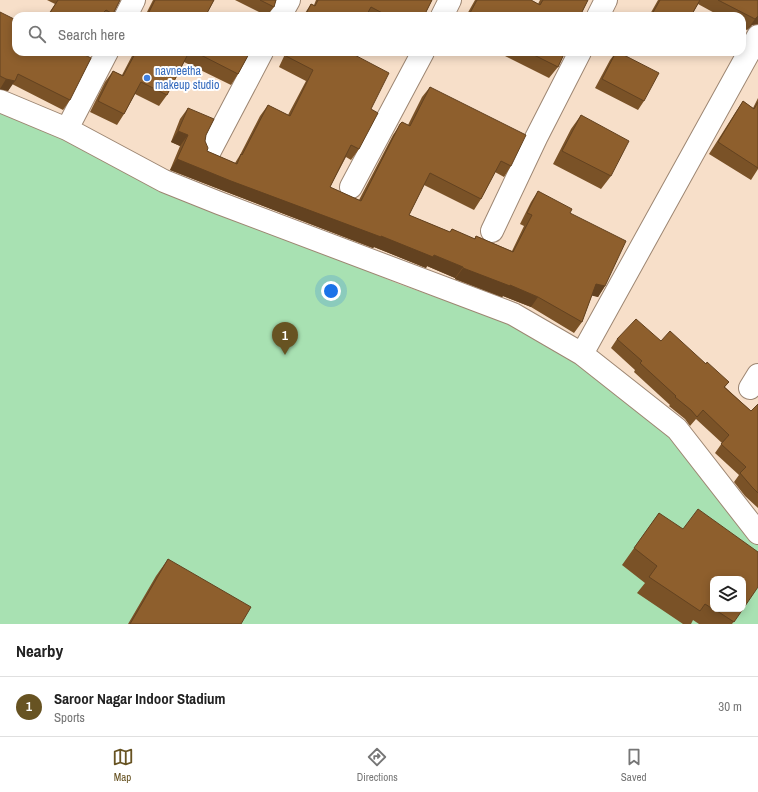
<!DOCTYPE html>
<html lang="en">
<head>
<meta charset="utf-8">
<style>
	:root { --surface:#fff; --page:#f6f6f6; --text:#222; --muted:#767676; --line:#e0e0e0; --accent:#675322 }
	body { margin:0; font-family:"Archivo Narrow",sans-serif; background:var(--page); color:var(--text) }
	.controls { position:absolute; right:12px; bottom:12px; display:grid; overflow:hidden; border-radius:8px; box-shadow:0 2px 10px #0003 }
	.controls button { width:36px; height:36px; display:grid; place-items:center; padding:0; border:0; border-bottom:1px solid var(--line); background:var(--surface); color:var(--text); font:20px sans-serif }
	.you { position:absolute; left:331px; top:291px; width:14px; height:14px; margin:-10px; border:3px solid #fff; border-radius:50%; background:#1a73e8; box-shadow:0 0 0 6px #1a73e833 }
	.badge { display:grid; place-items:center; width:26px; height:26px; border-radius:50%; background:var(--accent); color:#fff; font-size:13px; font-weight:700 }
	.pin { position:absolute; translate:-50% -33px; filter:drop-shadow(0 1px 2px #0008) }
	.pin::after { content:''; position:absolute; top:21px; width:14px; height:12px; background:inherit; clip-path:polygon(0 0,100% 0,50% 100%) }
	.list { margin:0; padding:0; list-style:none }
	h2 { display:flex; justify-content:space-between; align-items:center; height:52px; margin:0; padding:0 16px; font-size:17px }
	h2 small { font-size:13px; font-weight:400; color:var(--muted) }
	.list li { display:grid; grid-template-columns:26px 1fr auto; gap:12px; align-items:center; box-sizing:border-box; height:60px; padding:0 16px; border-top:1px solid var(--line) }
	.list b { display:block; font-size:15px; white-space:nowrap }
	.list p { margin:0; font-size:13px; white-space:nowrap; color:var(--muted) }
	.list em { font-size:13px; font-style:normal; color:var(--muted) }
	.icon { flex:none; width:22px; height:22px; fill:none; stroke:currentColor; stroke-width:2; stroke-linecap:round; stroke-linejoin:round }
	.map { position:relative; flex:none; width:758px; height:624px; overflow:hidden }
	.search { position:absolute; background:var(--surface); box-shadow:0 2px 10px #0003; left:12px; right:12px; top:12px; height:44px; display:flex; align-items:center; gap:10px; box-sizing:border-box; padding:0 14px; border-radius:12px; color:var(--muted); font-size:15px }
	.sheet { height:112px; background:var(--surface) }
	nav { display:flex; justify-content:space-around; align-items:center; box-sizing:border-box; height:56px; border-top:1px solid var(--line); background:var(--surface); font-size:11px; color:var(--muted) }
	nav a { display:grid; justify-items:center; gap:2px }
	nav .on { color:var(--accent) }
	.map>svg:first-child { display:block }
</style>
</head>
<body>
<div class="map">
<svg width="758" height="624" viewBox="0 0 758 624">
	<rect width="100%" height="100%" fill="#f7dfc9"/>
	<path fill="#a8e1b2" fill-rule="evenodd" d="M 0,112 L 119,158 L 259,227 L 399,284 L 536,333 L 672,432 L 758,542 L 758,624 L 0,624 ZM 713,579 L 743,579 L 743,609 L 713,609 Z"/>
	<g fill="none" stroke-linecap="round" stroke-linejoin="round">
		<defs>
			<path id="street" d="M 126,16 L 134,0
				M 280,16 L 289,0
				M 442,16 L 450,0
				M 598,16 L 606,0
				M 0,101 L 67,129 L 164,181 L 219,203 L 513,314 L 582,354 L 677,429 L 758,533
				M 67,129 L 107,52
				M 210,151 L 262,52
				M 351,187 L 423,52
				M 492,231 L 536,138 L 580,52
				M 582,354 L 758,36
				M 750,388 L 758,375"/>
		</defs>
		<use href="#street" stroke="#9d8672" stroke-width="24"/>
		<use href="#street" stroke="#fff" stroke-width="22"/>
	</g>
	<path fill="#7a5227" d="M 47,0 L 120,0 L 112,16 L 47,16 L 55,4 Z
		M 153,0 L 214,0 L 206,15 L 207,16 L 145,16 Z
		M 235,0 L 276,0 L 274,7 L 267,16 Z
		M 316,0 L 432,0 L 424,16 L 303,16 L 311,4 L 314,5 Z
		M 475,0 L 531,0 L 538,4 L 540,0 L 588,0 L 580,16 L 466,16 Z
		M 658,0 L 758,0 L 758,24 L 752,25 L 747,30 L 742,28 L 742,16 L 720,16 L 698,4 L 691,16 L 649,16 Z
		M 0,12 L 70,100 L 63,110 L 12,84 L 8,91 L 0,89 Z
		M 134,52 L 250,52 L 238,74 L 231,85 L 184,62 L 167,95 L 159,106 L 135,94 L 124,114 L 117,125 L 90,112 L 105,82 L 113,71 L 122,75 Z
		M 286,52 L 349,52 L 371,109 L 359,149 L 351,160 L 346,157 L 330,187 L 359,200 L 393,135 L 402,122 L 408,125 L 422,97 L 430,87 L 511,166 L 504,177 L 495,172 L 481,199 L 474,210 L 424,185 L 409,215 L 450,232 L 452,229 L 474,239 L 476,236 L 512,251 L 524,226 L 520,224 L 531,202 L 538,191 L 570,213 L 605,286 L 598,297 L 592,295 L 582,322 L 574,333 L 531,307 L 503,296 L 502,297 L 455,279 L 455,278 L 427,266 L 426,268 L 374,247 L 373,248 L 224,191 L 170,170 L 180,146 L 171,142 L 180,119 L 188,108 L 206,135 L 205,141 L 207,151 L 235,163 L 240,155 L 260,116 L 268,105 L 288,115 L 306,81 L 279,67 Z
		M 506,52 L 565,52 L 558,67 L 549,78 L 505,56 Z
		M 616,52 L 644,101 L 638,110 L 595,88 L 610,60 Z
		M 758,98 L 758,169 L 751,180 L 709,154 L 735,113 L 743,101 L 753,108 Z
		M 581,115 L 611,176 L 601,189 L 553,164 L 571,129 Z
		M 617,339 L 661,341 L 706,364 L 729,382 L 725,387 L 751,411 L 758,404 L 758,508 L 745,496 L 734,482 L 739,475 L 715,453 L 722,443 L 696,419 L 690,426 L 685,419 L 669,406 L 670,405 L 634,372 L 635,370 L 611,348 Z
		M 659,513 L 743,609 L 732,624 L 699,624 L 693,620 L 691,624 L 683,624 L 637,593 L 645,583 L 622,565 Z
		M 168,559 L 241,624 L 128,624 L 156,576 Z"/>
	<path fill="#634220" d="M 758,16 L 758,24 L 752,25 L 747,30 L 755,19 Z
		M 6,79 L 15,81 L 8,91 L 0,89 Z
		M 178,131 L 188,135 L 180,146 L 171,142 Z
		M 177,159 L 381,236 L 434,255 L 463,267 L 455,278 L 427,266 L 426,268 L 374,247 L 373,248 L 224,191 L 170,170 Z
		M 463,268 L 510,285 L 538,297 L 531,307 L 503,296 L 502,297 L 455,279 Z
		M 596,284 L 605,286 L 598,297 L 589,295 Z"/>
	<path fill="#8e5f2d" stroke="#634220" d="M 58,0 L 120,0 L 113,14 L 106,10 L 100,16 L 48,16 Z
		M 155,0 L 214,0 L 206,15 L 207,16 L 147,16 Z
		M 260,0 L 276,0 L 274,7 Z
		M 318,0 L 432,0 L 424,16 L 388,16 L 371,7 L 366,16 L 305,16 L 311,4 L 315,6 Z
		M 477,0 L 531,0 L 540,5 L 543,0 L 588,0 L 580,16 L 476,16 L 470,13 Z
		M 660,0 L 700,0 L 691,16 L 651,16 Z
		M 718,0 L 758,0 L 758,16 L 755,19 Z
		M 0,12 L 16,20 L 16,52 L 79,52 L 91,58 L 70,100 L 18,74 L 15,81 L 6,79 L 0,76 Z
		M 136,52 L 189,52 L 167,95 L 141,82 L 124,114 L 98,101 L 113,71 L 123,76 Z
		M 195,52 L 250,52 L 238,74 Z
		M 288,52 L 349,52 L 389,73 L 371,109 L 378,113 L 359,149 L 351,145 L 330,187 L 361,201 L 400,124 L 402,122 L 410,126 L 430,87 L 526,135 L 511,166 L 501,161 L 481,199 L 430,173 L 409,215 L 450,232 L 452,229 L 475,239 L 476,236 L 513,252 L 532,215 L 527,213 L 538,191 L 572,209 L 570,213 L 626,241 L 605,286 L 596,284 L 582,322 L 538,297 L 510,285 L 510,286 L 463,268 L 463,267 L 434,255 L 433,257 L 381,236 L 381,237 L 231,181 L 177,159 L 188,135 L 178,131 L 188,108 L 214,119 L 206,135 L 205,141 L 208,148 L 207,151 L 237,164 L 241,154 L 242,155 L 268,105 L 290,116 L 313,70 L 286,56 Z
		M 528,52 L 565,52 L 558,67 Z
		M 616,52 L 618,52 L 659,73 L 644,101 L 602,79 Z
		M 743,101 L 754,109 L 758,102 L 758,168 L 718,142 Z
		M 581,115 L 629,141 L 611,176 L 562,151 Z
		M 636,319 L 661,341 L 670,331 L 706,364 L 707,362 L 729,382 L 724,387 L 751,411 L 758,404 L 758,493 L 752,487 L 740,473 L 746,467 L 721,444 L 729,435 L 703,410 L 697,417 L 691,410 L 675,397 L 676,396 L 640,363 L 642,361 L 617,339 Z
		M 698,509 L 758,552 L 758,587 L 743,609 L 743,579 L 713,579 L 713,609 L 705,604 L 700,611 L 649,577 L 657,566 L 634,548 L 659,513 L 683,529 Z
		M 168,559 L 251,607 L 241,624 L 130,624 Z
		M 714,609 L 743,609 L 734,622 Z"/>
	<circle fill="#3f7fe0" stroke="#fff" stroke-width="1.5" cx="147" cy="78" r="4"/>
	<g text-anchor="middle" stroke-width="4" stroke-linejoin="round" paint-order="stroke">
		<g font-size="12" fill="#366cbe" stroke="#fff" text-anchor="start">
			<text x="155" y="75">navneetha<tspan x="155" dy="14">makeup studio</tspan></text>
		</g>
	</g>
</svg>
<div class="controls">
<button><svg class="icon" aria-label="layers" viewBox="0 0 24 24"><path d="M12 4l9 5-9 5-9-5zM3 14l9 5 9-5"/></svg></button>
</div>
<div class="you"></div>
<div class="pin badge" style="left:285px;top:355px">1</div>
<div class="search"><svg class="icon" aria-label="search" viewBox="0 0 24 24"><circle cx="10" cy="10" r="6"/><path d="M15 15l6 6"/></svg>Search here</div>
</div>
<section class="sheet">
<h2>Nearby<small></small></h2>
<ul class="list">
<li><span class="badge">1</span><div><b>Saroor Nagar Indoor Stadium</b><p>Sports</p></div><em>30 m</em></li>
</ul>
</section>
<nav>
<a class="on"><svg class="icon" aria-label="map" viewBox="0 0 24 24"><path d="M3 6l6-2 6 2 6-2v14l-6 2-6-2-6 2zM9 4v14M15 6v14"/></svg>Map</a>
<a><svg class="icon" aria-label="directions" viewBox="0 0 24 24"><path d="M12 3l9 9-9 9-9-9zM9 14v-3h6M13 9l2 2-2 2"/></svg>Directions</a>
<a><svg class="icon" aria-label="saved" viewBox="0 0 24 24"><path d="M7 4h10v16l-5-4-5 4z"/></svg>Saved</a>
</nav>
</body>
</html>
